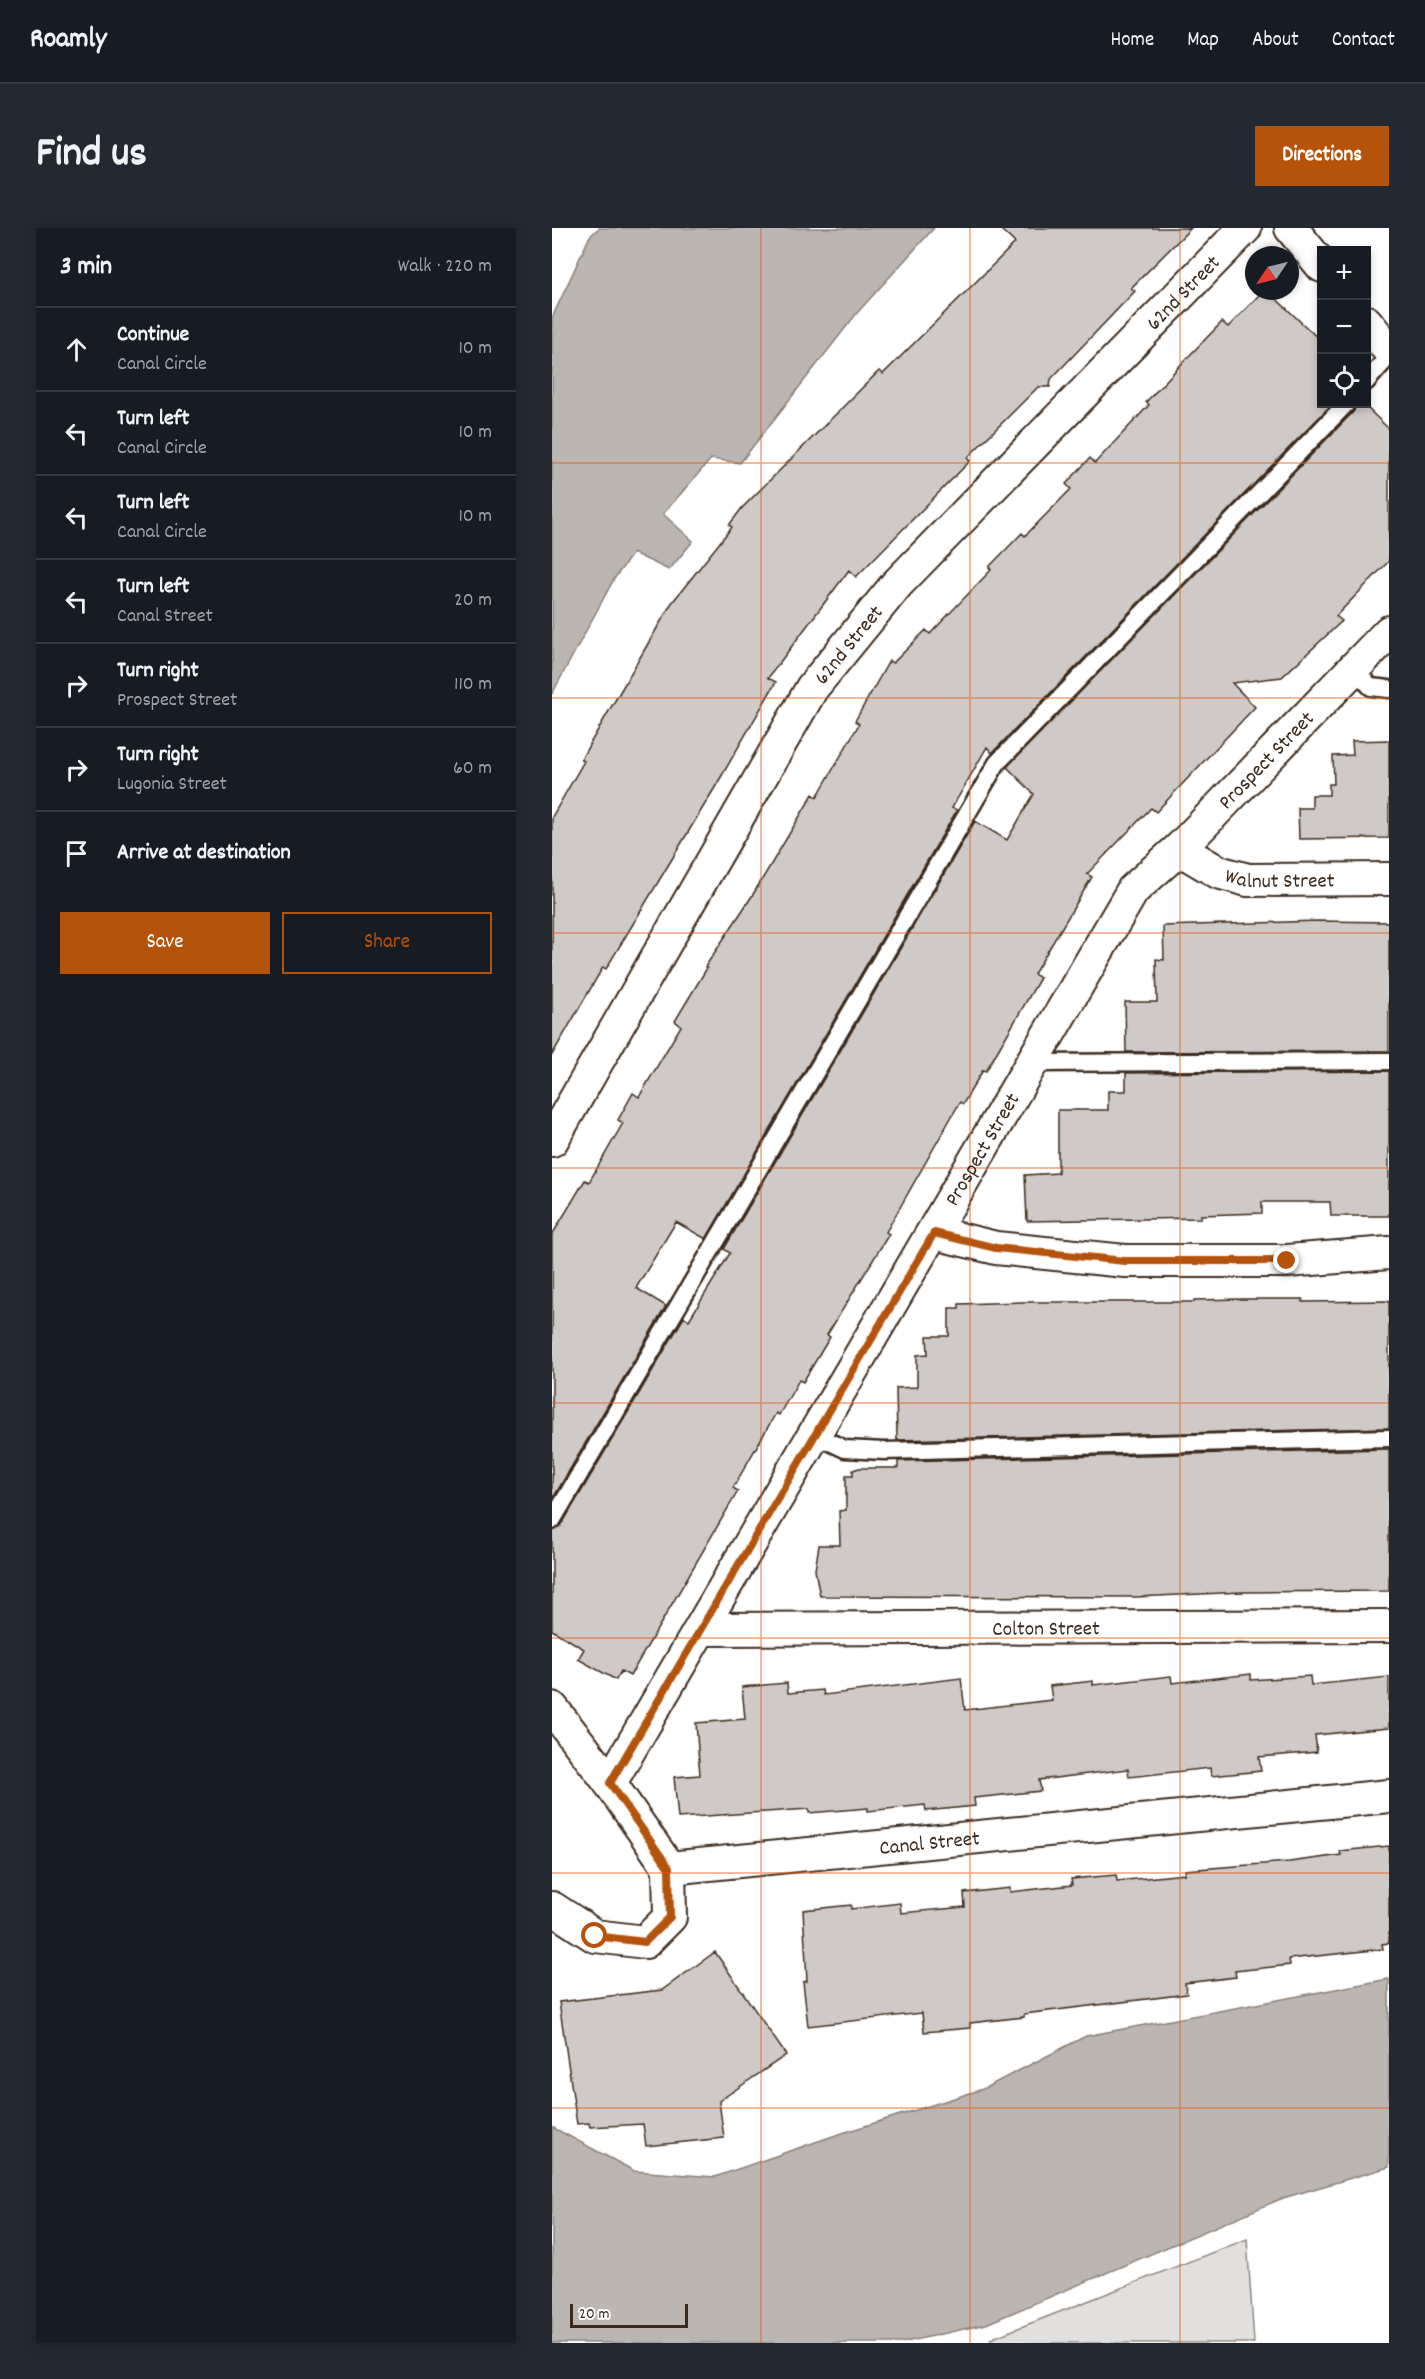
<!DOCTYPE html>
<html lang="en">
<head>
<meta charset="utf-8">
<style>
	:root { --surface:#171b24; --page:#242831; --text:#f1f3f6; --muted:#9ea1a6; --line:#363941; --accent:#b45309 }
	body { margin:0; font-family:Dekko,sans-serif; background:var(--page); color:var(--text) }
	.controls { position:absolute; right:18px; top:18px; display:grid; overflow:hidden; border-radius:0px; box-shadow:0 3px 9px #0003 }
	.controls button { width:54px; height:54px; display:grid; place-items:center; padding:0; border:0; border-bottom:2px solid var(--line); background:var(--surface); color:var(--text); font:30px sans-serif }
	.compass { position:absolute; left:693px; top:18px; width:54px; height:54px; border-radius:50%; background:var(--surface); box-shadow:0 3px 9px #0003; rotate:235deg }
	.scale { position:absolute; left:18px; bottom:15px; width:118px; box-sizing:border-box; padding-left:6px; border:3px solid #3b2a1e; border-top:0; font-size:16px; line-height:21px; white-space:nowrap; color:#3b2a1e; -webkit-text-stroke:4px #fff; paint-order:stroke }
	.stop { position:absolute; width:18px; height:18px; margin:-14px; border:4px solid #b45309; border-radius:50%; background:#fff }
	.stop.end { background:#b45309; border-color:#fff; box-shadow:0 2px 6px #0008 }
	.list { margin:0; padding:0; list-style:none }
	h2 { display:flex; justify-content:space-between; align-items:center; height:78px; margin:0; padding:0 24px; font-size:26px }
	h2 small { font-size:20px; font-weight:400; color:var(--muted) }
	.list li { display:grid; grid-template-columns:39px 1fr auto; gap:18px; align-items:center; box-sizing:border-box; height:84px; padding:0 24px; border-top:2px solid var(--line) }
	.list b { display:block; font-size:22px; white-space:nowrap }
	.list p { margin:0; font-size:20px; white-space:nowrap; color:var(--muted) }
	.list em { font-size:20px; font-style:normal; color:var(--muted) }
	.actions { display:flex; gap:12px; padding:18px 24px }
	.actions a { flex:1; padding:14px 0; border:2px solid var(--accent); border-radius:0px; text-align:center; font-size:21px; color:var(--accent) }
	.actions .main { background:var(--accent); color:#fff }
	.icon { flex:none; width:33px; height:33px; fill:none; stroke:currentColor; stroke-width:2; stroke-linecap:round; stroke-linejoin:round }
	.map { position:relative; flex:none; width:837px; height:2115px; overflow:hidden; border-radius:0px }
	header { display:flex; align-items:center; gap:36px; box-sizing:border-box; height:84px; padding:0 30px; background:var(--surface); border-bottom:2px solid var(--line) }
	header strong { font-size:28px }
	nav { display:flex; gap:33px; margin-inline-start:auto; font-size:21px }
	.intro { display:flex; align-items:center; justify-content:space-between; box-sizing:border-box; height:144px; padding:0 36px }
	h1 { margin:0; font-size:42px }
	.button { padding:15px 27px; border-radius:0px; background:var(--accent); color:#fff; font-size:21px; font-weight:700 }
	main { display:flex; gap:36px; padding:0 36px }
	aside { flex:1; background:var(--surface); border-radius:0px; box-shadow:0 3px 9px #0003 }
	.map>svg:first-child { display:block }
</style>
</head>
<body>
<header>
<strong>Roamly</strong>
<nav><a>Home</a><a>Map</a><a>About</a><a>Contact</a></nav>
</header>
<div class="intro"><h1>Find us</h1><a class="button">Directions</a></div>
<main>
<aside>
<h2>3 min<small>Walk · 220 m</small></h2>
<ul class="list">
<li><svg class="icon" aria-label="ahead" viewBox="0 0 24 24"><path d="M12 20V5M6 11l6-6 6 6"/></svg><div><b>Continue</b><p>Canal Circle</p></div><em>10 m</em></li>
<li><svg class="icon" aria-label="left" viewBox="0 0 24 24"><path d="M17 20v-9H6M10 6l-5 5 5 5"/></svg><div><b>Turn left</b><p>Canal Circle</p></div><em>10 m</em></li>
<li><svg class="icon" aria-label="left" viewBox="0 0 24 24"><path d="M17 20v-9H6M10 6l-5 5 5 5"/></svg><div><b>Turn left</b><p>Canal Circle</p></div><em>10 m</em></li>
<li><svg class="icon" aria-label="left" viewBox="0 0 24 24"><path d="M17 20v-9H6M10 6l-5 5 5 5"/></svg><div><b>Turn left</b><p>Canal Street</p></div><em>20 m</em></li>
<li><svg class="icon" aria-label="right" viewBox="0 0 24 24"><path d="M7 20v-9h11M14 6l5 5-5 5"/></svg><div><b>Turn right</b><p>Prospect Street</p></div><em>110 m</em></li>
<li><svg class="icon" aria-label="right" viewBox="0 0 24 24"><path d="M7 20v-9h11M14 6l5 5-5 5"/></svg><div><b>Turn right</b><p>Lugonia Street</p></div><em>60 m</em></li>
<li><svg class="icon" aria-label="arrive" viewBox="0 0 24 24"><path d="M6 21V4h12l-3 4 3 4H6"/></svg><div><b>Arrive at destination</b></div></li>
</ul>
<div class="actions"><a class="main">Save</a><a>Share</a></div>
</aside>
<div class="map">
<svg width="837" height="2115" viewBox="0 0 837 2115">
	<rect width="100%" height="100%" fill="#fff"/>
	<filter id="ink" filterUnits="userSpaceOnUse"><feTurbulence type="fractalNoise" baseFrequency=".0167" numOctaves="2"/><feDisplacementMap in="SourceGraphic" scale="12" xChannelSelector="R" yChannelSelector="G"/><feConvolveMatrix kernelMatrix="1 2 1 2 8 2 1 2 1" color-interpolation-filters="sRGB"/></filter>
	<g filter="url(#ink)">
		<path fill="#e2e0de" stroke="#8e857e" stroke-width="1.5" d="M 695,2011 L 702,2115 L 441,2115 L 438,2111 Z"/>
		<path fill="#bcb6b3" stroke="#887e77" stroke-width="1.5" d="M 47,0 L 382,0 L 305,85 L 188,235 L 159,231 L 111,286 L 141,313 L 117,342 L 81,325 L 62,351 L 0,466 L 0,90 L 38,8 Z
			M 837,1751 L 837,1939 L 731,1970 L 434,2096 L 349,2115 L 0,2115 L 0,1899 L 82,1943 L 163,1949 L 281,1908 L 431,1861 L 534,1808 Z"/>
		<path fill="#cfcac7" stroke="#3b2a1e" stroke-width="1.5" d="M 447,0 L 639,0 L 579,60 L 583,63 L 499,151 L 498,159 L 486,159 L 415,230 L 418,233 L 304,349 L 297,342 L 216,450 L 224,454 L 165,556 L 54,741 L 51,739 L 0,827 L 0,589 L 32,533 L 29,531 L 119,376 L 180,299 L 177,297 L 190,280 L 327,143 L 331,146 L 463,15 Z
			M 711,63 L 716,63 L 770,114 L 770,176 L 780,176 L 440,525 L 435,519 L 400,580 L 405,582 L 154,1011 L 124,994 L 84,1060 L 114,1078 L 0,1272 L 0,1007 L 33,952 L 37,954 L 71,895 L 66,892 L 81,865 L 87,869 L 129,798 L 123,793 L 155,740 L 153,739 L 200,668 L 261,566 L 265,569 L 307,496 L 303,493 L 337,433 L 341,435 L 374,402 L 378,406 L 439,342 L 437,339 L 470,305 L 473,308 L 519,261 L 514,256 L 538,230 L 543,235 L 597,177 L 594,174 L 636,129 L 670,94 L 676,99 Z
			M 804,176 L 811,176 L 837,201 L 837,333 L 784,388 L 790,393 L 730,449 L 680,455 L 703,479 L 604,584 L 599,580 L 535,646 L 540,649 L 482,746 L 488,750 L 434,843 L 431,842 L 411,876 L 408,874 L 334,1004 L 337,1006 L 275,1107 L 278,1109 L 251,1154 L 247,1152 L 227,1187 L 224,1185 L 181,1260 L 186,1263 L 78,1448 L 69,1443 L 64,1452 L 26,1431 L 32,1421 L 0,1402 L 0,1303 L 9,1298 L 132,1089 L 137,1092 L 172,1035 L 178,1025 L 172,1021 L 423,593 L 455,612 L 482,566 L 455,539 L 802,183 Z
			M 837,512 L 837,610 L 747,611 L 746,580 L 760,580 L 760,567 L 777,567 L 777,556 L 782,556 L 781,528 L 801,527 L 800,513 Z
			M 766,693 L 837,694 L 837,823 L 574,824 L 573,774 L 605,774 L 604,731 L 612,732 L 611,698 Z
			M 837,843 L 837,988 L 779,988 L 778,974 L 710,974 L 710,985 L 649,987 L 649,990 L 475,993 L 473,947 L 506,945 L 506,882 L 556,882 L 556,863 L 574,863 L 574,845 Z
			M 690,1071 L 751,1071 L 751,1074 L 837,1073 L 837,1200 L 345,1212 L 344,1160 L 365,1159 L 365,1127 L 376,1126 L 375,1108 L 397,1108 L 397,1080 L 407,1080 L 407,1076 L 471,1074 L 642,1074 L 642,1072 Z
			M 837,1221 L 837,1363 L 691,1364 L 584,1369 L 268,1368 L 263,1342 L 267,1317 L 288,1317 L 287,1283 L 294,1282 L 294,1247 L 301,1247 L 301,1242 L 307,1240 L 346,1240 L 346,1233 Z
			M 699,1446 L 699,1452 L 758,1448 L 759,1457 L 837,1449 L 837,1500 L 763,1507 L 765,1524 L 707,1529 L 709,1543 L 659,1548 L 658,1540 L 577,1549 L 576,1541 L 487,1552 L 489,1563 L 422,1570 L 423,1578 L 374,1583 L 373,1577 L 316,1583 L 316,1580 L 257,1585 L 257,1581 L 126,1590 L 122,1549 L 148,1547 L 144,1495 L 193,1491 L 190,1459 L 235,1455 L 236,1465 L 271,1462 L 272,1467 L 409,1450 L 413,1482 L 500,1472 L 498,1458 L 541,1453 L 541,1457 L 619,1448 L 620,1455 Z
			M 837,1618 L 837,1715 L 830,1716 L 831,1721 L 737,1731 L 738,1737 L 683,1743 L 684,1749 L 633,1755 L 635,1766 L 472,1786 L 472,1789 L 418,1795 L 418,1800 L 372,1804 L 370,1785 L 256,1798 L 251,1754 L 255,1753 L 251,1682 L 299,1677 L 299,1681 L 348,1675 L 349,1685 L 413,1679 L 412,1665 L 458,1660 L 458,1664 L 520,1657 L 519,1651 L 564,1647 L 565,1653 L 633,1646 L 633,1642 L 737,1634 L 789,1627 L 788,1623 Z
			M 163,1724 L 234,1827 L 167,1873 L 172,1910 L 94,1918 L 91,1896 L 38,1899 L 37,1895 L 25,1896 L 7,1774 L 110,1762 Z"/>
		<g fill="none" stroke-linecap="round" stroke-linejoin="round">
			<defs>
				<path id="lane" d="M 814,154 L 837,128
					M 801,440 L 819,459 L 837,461
					M 480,835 L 837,833
					M 263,1207 L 293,1221 L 332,1223 L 837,1210
					M 0,1293 L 445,535 L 794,176"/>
				<g id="street">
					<path d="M 739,0 L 770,38"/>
					<path d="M 814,94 L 837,122"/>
					<path id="s1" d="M 627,621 L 666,644 L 696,652 L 837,651"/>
					<path id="s2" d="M 0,912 L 260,460 L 345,356 L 693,0"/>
					<path d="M 382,1005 L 444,1020 L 573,1033 L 735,1033 L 837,1025"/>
					<path id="s3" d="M 150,1401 L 837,1398"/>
					<path id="s4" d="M 0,1480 L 58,1555 L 117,1640 L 837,1568"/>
					<path id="s5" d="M 58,1555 L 581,662 L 627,621 L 837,404"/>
					<path d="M 0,1680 L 43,1708 L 93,1714 L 118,1689 L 117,1640"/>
				</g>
			</defs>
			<use href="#lane" stroke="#3b2a1e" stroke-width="21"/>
			<use href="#street" stroke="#3b2a1e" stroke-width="36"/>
			<use href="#lane" stroke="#fff" stroke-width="16"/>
			<use href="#street" stroke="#fff" stroke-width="32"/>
		</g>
	</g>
	<g fill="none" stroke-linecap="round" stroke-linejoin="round" filter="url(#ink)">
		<path stroke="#b45309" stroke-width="8" d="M 43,1708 L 93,1714 L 118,1689 L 117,1640 L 58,1555 L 382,1005 L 444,1020 L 573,1033 L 735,1033"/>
	</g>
	<path fill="none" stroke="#e8590c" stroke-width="1.5" stroke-opacity="0.55" d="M 209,0 L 209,2115M 418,0 L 418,2115M 628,0 L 628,2115M 0,235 L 837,235M 0,470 L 837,470M 0,705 L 837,705M 0,940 L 837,940M 0,1175 L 837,1175M 0,1410 L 837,1410M 0,1645 L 837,1645M 0,1880 L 837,1880"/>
	<g text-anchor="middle" stroke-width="4.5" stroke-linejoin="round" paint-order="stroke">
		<g font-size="21" fill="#3b2a1e" stroke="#fff">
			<text dy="7" stroke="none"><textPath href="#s2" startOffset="1064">62nd Street</textPath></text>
			<text dy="7" stroke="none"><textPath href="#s2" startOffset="578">62nd Street</textPath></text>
			<text dy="7" stroke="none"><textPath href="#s5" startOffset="1221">Prospect Street</textPath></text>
			<text dy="7" stroke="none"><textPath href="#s1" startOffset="108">Walnut Street</textPath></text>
			<text dy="7" stroke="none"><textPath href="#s5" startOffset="735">Prospect Street</textPath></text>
			<text dy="7" stroke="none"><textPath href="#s3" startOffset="344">Colton Street</textPath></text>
			<text dy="7" stroke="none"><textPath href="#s4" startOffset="460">Canal Street</textPath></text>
		</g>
	</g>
</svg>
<div class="controls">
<button>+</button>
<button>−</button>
<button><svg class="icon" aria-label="locate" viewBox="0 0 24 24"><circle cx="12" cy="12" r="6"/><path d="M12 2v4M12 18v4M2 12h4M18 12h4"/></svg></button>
</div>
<svg class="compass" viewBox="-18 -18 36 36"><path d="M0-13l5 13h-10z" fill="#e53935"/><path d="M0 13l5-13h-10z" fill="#9ea1a6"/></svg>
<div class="scale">20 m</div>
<div class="stop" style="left:43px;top:1708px"></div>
<div class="stop end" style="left:735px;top:1033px"></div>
</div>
</main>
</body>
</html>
